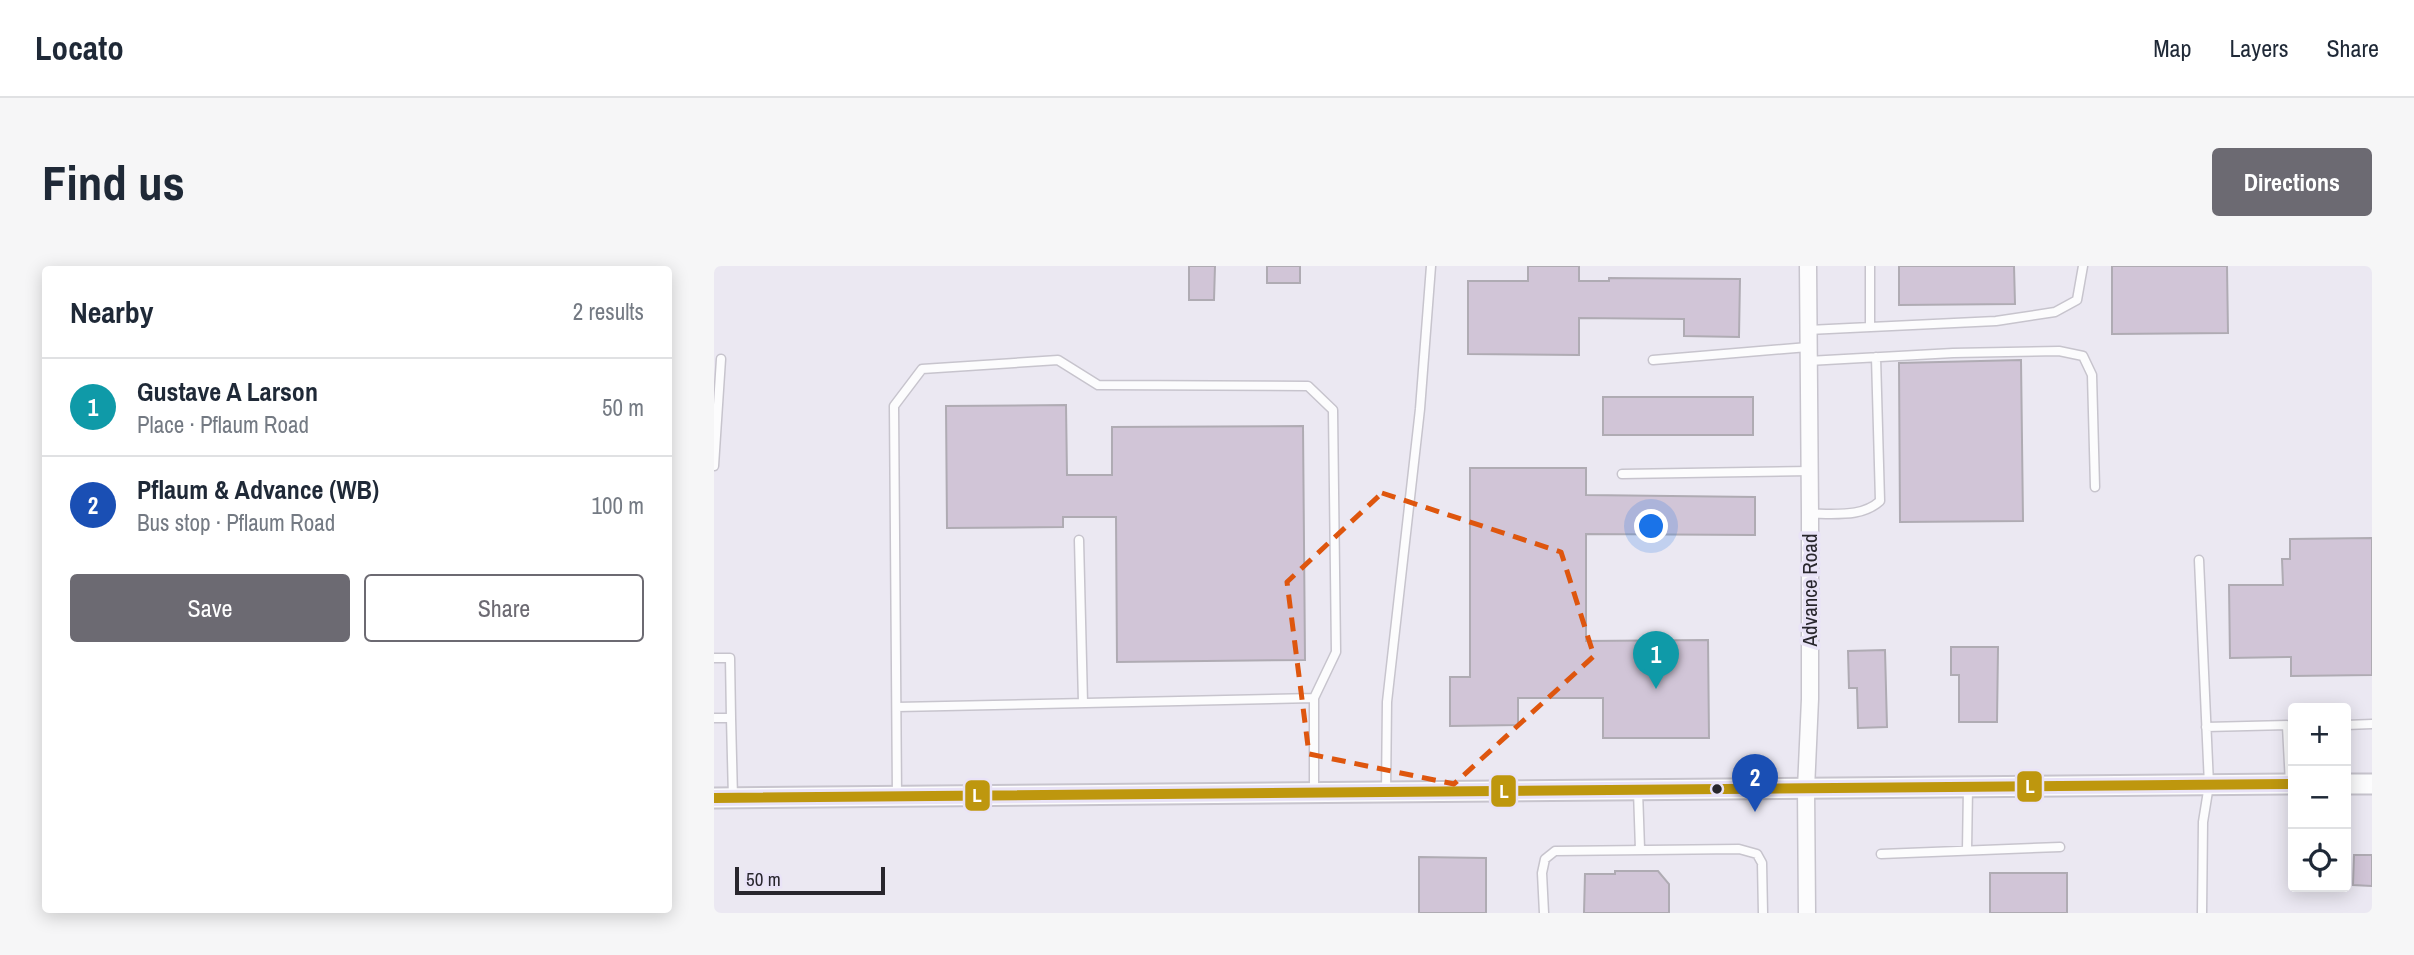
<!DOCTYPE html>
<html lang="en">
<head>
<meta charset="utf-8">
<style>
	:root { --surface:#fff; --page:#f6f6f7; --text:#1f2937; --muted:#747a83; --line:#e0e1e3; --accent:#6c6a72 }
	body { margin:0; font-family:"Archivo Narrow",sans-serif; background:var(--page); color:var(--text) }
	.controls { position:absolute; right:21px; bottom:21px; display:grid; overflow:hidden; border-radius:7px; box-shadow:0 4px 18px #0003 }
	.controls button { width:63px; height:63px; display:grid; place-items:center; padding:0; border:0; border-bottom:2px solid var(--line); background:var(--surface); color:var(--text); font:35px sans-serif }
	.scale { position:absolute; left:21px; bottom:18px; width:150px; box-sizing:border-box; padding-left:7px; border:4px solid #28262d; border-top:0; font-size:19px; line-height:24px; white-space:nowrap; color:#28262d; -webkit-text-stroke:5px #e9e3f7; paint-order:stroke }
	.you { position:absolute; left:938px; top:261px; width:24px; height:24px; margin:-18px; border:5px solid #fff; border-radius:50%; background:#1a73e8; box-shadow:0 0 0 10px #1a73e833 }
	.badge { display:grid; place-items:center; width:46px; height:46px; border-radius:50%; background:var(--accent); color:#fff; font-size:23px; font-weight:700 }
	.pin { position:absolute; translate:-50% -58px; filter:drop-shadow(0 2px 4px #0008) }
	.pin::after { content:''; position:absolute; top:37px; width:24px; height:21px; background:inherit; clip-path:polygon(0 0,100% 0,50% 100%) }
	.list { margin:0; padding:0; list-style:none }
	h2 { display:flex; justify-content:space-between; align-items:center; height:91px; margin:0; padding:0 28px; font-size:30px }
	h2 small { font-size:23px; font-weight:400; color:var(--muted) }
	.list li { display:grid; grid-template-columns:46px 1fr auto; gap:21px; align-items:center; box-sizing:border-box; height:98px; padding:0 28px; border-top:2px solid var(--line) }
	.list b { display:block; font-size:26px; white-space:nowrap }
	.list p { margin:0; font-size:23px; white-space:nowrap; color:var(--muted) }
	.list em { font-size:23px; font-style:normal; color:var(--muted) }
	.actions { display:flex; gap:14px; padding:21px 28px }
	.actions a { flex:1; padding:16px 0; border:2px solid var(--accent); border-radius:7px; text-align:center; font-size:24px; color:var(--accent) }
	.actions .main { background:var(--accent); color:#fff }
	.icon { flex:none; width:38px; height:38px; fill:none; stroke:currentColor; stroke-width:2; stroke-linecap:round; stroke-linejoin:round }
	.map { position:relative; flex:none; width:1658px; height:647px; overflow:hidden; border-radius:7px }
	header { display:flex; align-items:center; gap:42px; box-sizing:border-box; height:98px; padding:0 35px; background:var(--surface); border-bottom:2px solid var(--line) }
	header strong { font-size:33px }
	nav { display:flex; gap:38px; margin-inline-start:auto; font-size:24px }
	.intro { display:flex; align-items:center; justify-content:space-between; box-sizing:border-box; height:168px; padding:0 42px }
	h1 { margin:0; font-size:49px }
	.button { padding:18px 32px; border-radius:7px; background:var(--accent); color:#fff; font-size:24px; font-weight:700 }
	main { display:flex; gap:42px; padding:0 42px }
	aside { flex:1; background:var(--surface); border-radius:7px; box-shadow:0 4px 18px #0003 }
	.map>svg:first-child { display:block }
</style>
</head>
<body>
<header>
<strong>Locato</strong>
<nav><a>Map</a><a>Layers</a><a>Share</a></nav>
</header>
<div class="intro"><h1>Find us</h1><a class="button">Directions</a></div>
<main>
<aside>
<h2>Nearby<small>2 results</small></h2>
<ul class="list">
<li><span class="badge" style="background:#0f9aa8">1</span><div><b>Gustave A Larson</b><p>Place · Pflaum Road</p></div><em>50 m</em></li>
<li><span class="badge" style="background:#1a4fb4">2</span><div><b>Pflaum &amp; Advance (WB)</b><p>Bus stop · Pflaum Road</p></div><em>100 m</em></li>
</ul>
<div class="actions"><a class="main">Save</a><a>Share</a></div>
</aside>
<div class="map">
<svg width="1658" height="647" viewBox="0 0 1658 647">
	<rect width="100%" height="100%" fill="#ebe8f2"/>
	<path fill="#d1c5d7" stroke="#afabb3" stroke-width="2" d="M 475,0 L 501,0 L 500,34 L 475,34 Z
		M 553,0 L 586,0 L 586,17 L 553,17 Z
		M 814,0 L 865,0 L 865,15 L 895,15 L 895,12 L 1026,13 L 1025,71 L 970,70 L 970,53 L 865,52 L 865,89 L 754,88 L 754,15 L 814,15 Z
		M 1185,0 L 1300,0 L 1301,38 L 1185,39 Z
		M 1398,0 L 1513,0 L 1514,67 L 1398,68 Z
		M 1307,94 L 1309,255 L 1186,256 L 1185,97 Z
		M 889,131 L 1039,131 L 1039,169 L 889,169 Z
		M 352,139 L 353,209 L 398,209 L 398,161 L 589,160 L 591,394 L 403,396 L 402,251 L 349,251 L 349,261 L 233,262 L 232,140 Z
		M 756,202 L 872,202 L 872,229 L 1041,231 L 1041,269 L 872,268 L 872,375 L 994,374 L 995,472 L 889,472 L 889,432 L 804,432 L 804,459 L 736,460 L 736,411 L 756,411 Z
		M 1658,272 L 1658,409 L 1577,410 L 1577,391 L 1516,392 L 1515,319 L 1569,319 L 1568,293 L 1576,293 L 1576,273 Z
		M 1237,381 L 1284,381 L 1283,456 L 1245,456 L 1245,409 L 1237,409 Z
		M 1171,384 L 1173,461 L 1144,462 L 1143,422 L 1135,422 L 1134,385 Z
		M 1640,589 L 1658,589 L 1658,620 L 1639,619 Z
		M 705,591 L 772,592 L 772,647 L 705,647 Z
		M 901,605 L 944,605 L 955,618 L 955,647 L 870,647 L 871,608 L 901,608 Z
		M 1276,607 L 1353,607 L 1353,647 L 1276,647 Z"/>
	<g fill="none" stroke-linecap="round" stroke-linejoin="round">
		<defs>
			<path id="service" d="M 1156,0 L 1156,61
				M 1094,64 L 1282,55 L 1341,46 L 1363,34 L 1369,0
				M 939,94 L 1094,81
				M 1094,95 L 1239,87 L 1345,85 L 1369,90 L 1378,109 L 1381,221
				M 0,200 L 7,93
				M 908,208 L 1096,205
				M 1096,248 C 1121,247 1147,252 1166,235 L 1162,91
				M 365,274 L 369,437
				M 1485,294 L 1495,519 L 1489,556 L 1488,647
				M 0,392 L 16,392 L 17,452 L 0,452
				M 183,441 L 600,432
				M 17,452 L 19,532
				M 1632,459 L 1658,458
				M 1573,460 L 1576,518
				M 1492,461 L 1579,459
				M 924,525 L 926,583
				M 672,527 L 673,436 L 706,143 L 717,0
				M 183,531 L 180,140 L 208,103 L 344,94 L 384,119 L 594,120 L 619,144 L 622,386 L 600,432 L 600,525
				M 1253,584 L 1254,522
				M 1167,588 L 1346,581
				M 830,647 L 828,607 L 831,593 L 841,585 L 1025,583 L 1043,588 L 1048,597 L 1049,647"/>
			<path id="minor" d="M 1093,647 L 1092,523 L 1096,433 L 1096,248 L 1094,0"/>
			<path id="tertiary" d="M 1632,518 L 1658,518
				M 0,532 L 1579,518"/>
		</defs>
		<use href="#service" stroke="#c7c4cd" stroke-width="11"/>
		<use href="#minor" stroke="#c7c4cd" stroke-width="19"/>
		<use href="#tertiary" stroke="#c7c4cd" stroke-width="23"/>
		<use href="#service" stroke="#fcfcfd" stroke-width="8"/>
		<use href="#minor" stroke="#fcfcfd" stroke-width="16"/>
		<use href="#tertiary" stroke="#fcfcfd" stroke-width="19"/>
		<defs>
			<path id="bus-1" d="M 0,532 L 1579,518"/>
		</defs>
		<use href="#bus-1" stroke="#e9e3f7" stroke-width="16"/>
		<use href="#bus-1" stroke="#be970e" stroke-width="10"/>
	</g>
	<path fill="none" stroke="#de560e" stroke-width="5" stroke-dasharray="14 9" stroke-linejoin="round" d="M 668,227 L 847,286 L 880,390 L 740,518 L 595,488 L 573,316 Z"/>
	<circle fill="#28262d" stroke="#e9e3f7" stroke-width="2.5" cx="1003" cy="523" r="6"/>
	<g text-anchor="middle" stroke-width="7" stroke-linejoin="round" paint-order="stroke">
		<g font-size="21" fill="#28262d" stroke="#e9e3f7">
			<text transform="translate(1096 324) rotate(-90)" y="7">Advance Road</text>
		</g>
	</g>
	<g stroke="#e9e3f7" stroke-width="2.5">
		<rect x="1302" y="504" width="27" height="33" rx="7" fill="#be970e"/>
		<rect x="776" y="508" width="27" height="34" rx="7" fill="#be970e"/>
		<rect x="250" y="513" width="27" height="33" rx="7" fill="#be970e"/>
	</g>
	<g font-size="19" text-anchor="middle" font-weight="bold" fill="#fff">
		<text x="1316" y="527">L</text>
		<text x="790" y="532">L</text>
		<text x="263" y="536">L</text>
	</g>
</svg>
<div class="controls">
<button>+</button>
<button>−</button>
<button><svg class="icon" aria-label="locate" viewBox="0 0 24 24"><circle cx="12" cy="12" r="6"/><path d="M12 2v4M12 18v4M2 12h4M18 12h4"/></svg></button>
</div>
<div class="scale">50 m</div>
<div class="you"></div>
<div class="pin badge" style="left:942px;top:423px;background:#0f9aa8">1</div>
<div class="pin badge" style="left:1041px;top:546px;background:#1a4fb4">2</div>
</div>
</main>
</body>
</html>
